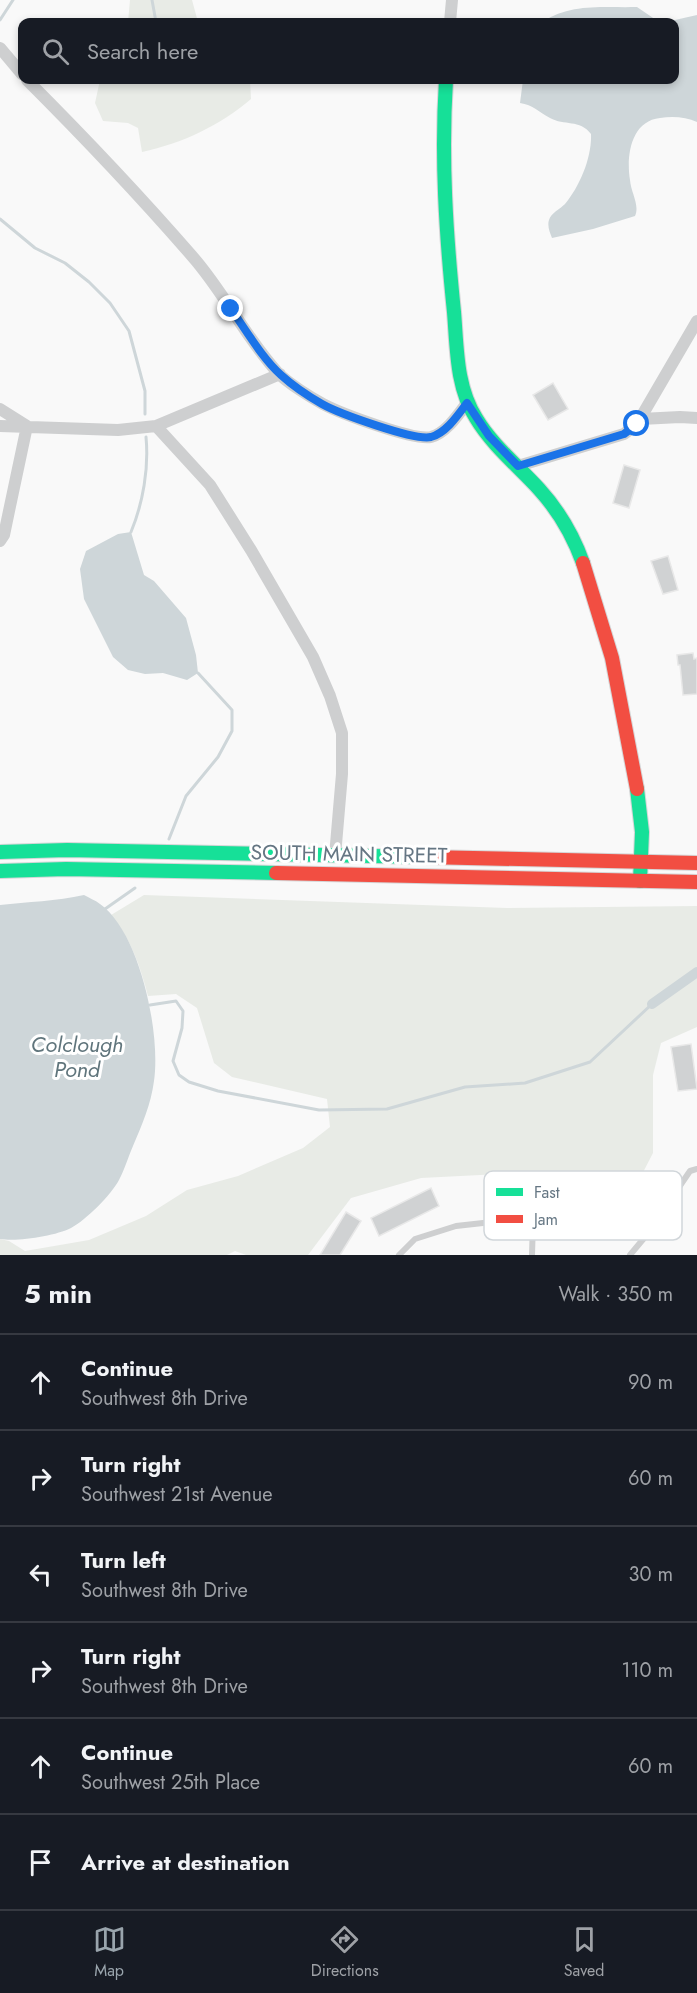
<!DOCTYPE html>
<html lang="en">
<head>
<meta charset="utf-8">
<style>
	:root { --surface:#171b24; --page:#242831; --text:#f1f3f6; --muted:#9ea1a6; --line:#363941; --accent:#99a4ac }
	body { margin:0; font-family:Jost,sans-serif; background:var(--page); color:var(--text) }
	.stop { position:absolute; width:18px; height:18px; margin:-14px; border:4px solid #1a73e8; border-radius:50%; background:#fff }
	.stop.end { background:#1a73e8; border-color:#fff; box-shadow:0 2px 6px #0008 }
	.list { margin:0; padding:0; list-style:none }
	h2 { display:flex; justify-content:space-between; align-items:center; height:78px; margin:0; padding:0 24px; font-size:26px }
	h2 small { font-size:20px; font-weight:400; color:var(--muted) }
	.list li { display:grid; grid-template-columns:39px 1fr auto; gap:18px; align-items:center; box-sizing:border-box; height:96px; padding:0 24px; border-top:2px solid var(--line) }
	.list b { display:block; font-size:22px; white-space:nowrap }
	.list p { margin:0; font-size:20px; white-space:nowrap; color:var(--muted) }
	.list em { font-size:20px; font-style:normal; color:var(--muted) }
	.icon { flex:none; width:33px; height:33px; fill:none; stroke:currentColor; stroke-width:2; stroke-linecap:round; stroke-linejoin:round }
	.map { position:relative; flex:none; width:697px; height:1255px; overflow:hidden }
	.search { position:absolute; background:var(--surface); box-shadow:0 3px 9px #0003; left:18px; right:18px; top:18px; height:66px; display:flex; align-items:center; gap:15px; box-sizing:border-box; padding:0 21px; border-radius:12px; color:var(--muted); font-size:22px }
	.sheet { height:654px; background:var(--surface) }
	nav { display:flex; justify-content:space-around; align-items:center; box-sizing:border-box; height:84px; border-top:2px solid var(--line); background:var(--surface); font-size:16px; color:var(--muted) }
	nav a { display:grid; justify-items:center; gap:3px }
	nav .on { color:var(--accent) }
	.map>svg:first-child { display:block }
</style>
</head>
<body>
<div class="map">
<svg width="697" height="1255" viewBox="0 0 697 1255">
	<rect width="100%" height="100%" fill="#f9f9f9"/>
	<path fill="#e8ebe6" d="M 130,0 L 192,0 L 198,22 L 128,22 Z
		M 100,80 L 250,80 L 251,99 C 219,126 183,143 142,152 L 138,128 L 128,123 L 103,121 L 95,103 Z
		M 144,895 L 507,908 L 697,906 L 697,1027 L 661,1043 L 653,1075 L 653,1153 L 638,1182 L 563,1171 L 421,1178 L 351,1198 L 308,1255 L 246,1255 L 235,1251 L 227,1255 L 0,1255 L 0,1239 L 9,1241 L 25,1251 L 89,1240 L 146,1216 L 187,1190 L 238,1176 L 303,1148 L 330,1127 L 327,1099 L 232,1077 L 214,1063 L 197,1008 L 176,994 L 148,996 C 141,968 130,937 111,915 Z"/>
	<path fill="#ced6d9" d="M 637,7 L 659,22 L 666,22 L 697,15 L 697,122 C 686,117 673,116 660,118 C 631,121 626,156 630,180 C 631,193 640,205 635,216 L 593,229 L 552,238 C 550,233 547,226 549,220 C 551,213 560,209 565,204 C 580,186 592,157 591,134 C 580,119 564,126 550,118 C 539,112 533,105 520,103 L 523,80 L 674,80 L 674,22 L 543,22 C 570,3 604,8 637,7 Z
		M 131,532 L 144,575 L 154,581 L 186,618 L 196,655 L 198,673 L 187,680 L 163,673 L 145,674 L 128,670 L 113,657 L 84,599 L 80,569 L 86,551 L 118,534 Z
		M 84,895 C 89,898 95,900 100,904 C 140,932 161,1034 154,1081 C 151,1104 142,1125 133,1146 C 128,1157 125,1169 119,1180 C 111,1195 86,1220 71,1228 C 55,1236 18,1242 0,1239 L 0,905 C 27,902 57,901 84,895 Z"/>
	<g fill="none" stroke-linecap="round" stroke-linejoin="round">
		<path stroke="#ced6d9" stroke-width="3" d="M 152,0 L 156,22
			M 0,20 L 13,0
			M 0,219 L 35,248 L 65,263 L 89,282 L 110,303 L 129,331 L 145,391 L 145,414
			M 131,532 C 143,503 149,468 146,437
			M 169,839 L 186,796 L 218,757 L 232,731 L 232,710 L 198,673
			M 105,909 L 135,888
			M 150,1005 L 176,1001 L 183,1011 L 182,1028 L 173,1061 L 179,1075 L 189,1082 L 218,1091 L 319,1110 L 387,1109 L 465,1087 L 525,1083 L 590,1062 L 652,1004"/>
		<path stroke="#ced6d9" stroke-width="10" d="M 652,1004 L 697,972"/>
	</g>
	<path fill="#d0d2d3" stroke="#e8e8e8" stroke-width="1.5" d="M 553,383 L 568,409 L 548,420 L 533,395 Z
		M 624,465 L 640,470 L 629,508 L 613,503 Z
		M 668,556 L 678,590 L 663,594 L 651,561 Z
		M 693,653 L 694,659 L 697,658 L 697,694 L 683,695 L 680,665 L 678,665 L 677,655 Z
		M 691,1044 L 697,1089 L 678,1091 L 671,1047 Z
		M 431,1188 L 439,1206 L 379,1236 L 371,1218 Z
		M 346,1212 L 361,1221 L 340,1255 L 320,1255 Z"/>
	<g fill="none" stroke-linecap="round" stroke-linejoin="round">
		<defs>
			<path id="fast" d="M 446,80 C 441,158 446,234 454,312 C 457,347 456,387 476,418 C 492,445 518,466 539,489 C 559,511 573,535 583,563
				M 637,789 L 642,832 L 640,881
				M 0,852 L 67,850 L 425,857
				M 0,871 L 66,869 L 276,873"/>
			<path id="jam" d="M 583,563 L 612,658 L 637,789
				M 425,857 L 697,863
				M 276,873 L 697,882"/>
		</defs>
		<use href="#fast" stroke="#d5d6d7" stroke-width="16"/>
		<use href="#jam" stroke="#d5d6d7" stroke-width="16"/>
		<path stroke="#cecfd0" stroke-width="6" d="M 399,1255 L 415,1239 L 456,1226 L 518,1219 L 645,1237
			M 532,1255 L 533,1221
			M 630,1255 L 645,1237 L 690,1171 L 697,1169"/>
		<path stroke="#cecfd0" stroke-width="12" d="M 450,22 L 452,0
			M 0,48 L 22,74
			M 27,80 C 84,137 139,195 192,256 C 224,292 245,337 278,373 C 288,383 310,397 323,404 C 340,413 414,441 431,437 C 446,433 458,415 467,403
			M 0,409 L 27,426 L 9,511 L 4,535 L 0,541
			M 641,419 L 680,417 L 697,418
			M 0,426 L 118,430 L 156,426 L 280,374
			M 156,426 L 210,485 L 251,550 L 313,657 L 330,696 L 342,733 L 342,774 L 335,856
			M 518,466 L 624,434 L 637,424 L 697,321"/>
		<use href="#fast" stroke="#16e098" stroke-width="14"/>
		<use href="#jam" stroke="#f24e42" stroke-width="14"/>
	</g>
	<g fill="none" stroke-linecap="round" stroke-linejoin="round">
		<path stroke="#1a73e8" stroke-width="8" d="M 231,309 C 246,330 262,358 281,375 C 292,385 308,396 322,404 C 338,413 414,441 431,437 C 446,433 458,415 467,403 L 489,436 L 518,466 L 624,434 L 637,424"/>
	</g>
	<g text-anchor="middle" stroke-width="6" stroke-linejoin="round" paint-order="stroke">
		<g font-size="21" fill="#657683" stroke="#fff">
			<text transform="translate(349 854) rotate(1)" y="7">SOUTH MAIN STREET</text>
		</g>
		<g font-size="22" font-style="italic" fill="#60757c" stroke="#fff">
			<text x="77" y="1052">Colclough<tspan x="77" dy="25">Pond</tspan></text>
		</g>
	</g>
	<rect x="484" y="1171" width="198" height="69" rx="9" fill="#fff" stroke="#d1d6da" stroke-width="1.5"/>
	<rect x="496" y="1188" width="27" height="8" fill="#16e098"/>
	<rect x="496" y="1215" width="27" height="8" fill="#f24e42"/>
	<g font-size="16" fill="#657683">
		<text x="534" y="1198">Fast</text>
		<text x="534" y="1225">Jam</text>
	</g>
</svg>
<div class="stop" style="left:637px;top:424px"></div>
<div class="stop end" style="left:231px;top:309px"></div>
<div class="search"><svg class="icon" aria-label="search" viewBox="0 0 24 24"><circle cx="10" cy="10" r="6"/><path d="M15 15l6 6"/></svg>Search here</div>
</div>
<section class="sheet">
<h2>5 min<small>Walk · 350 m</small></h2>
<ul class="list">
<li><svg class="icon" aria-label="ahead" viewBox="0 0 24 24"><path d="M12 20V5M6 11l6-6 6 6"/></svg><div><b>Continue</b><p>Southwest 8th Drive</p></div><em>90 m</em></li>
<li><svg class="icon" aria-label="right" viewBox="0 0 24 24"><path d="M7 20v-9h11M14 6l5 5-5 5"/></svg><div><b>Turn right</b><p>Southwest 21st Avenue</p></div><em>60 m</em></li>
<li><svg class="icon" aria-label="left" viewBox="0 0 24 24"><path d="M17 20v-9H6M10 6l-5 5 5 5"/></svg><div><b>Turn left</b><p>Southwest 8th Drive</p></div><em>30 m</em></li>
<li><svg class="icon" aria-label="right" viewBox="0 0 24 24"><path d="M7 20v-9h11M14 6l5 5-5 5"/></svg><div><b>Turn right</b><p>Southwest 8th Drive</p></div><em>110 m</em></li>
<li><svg class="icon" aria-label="ahead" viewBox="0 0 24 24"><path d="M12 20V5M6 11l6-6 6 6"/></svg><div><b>Continue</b><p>Southwest 25th Place</p></div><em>60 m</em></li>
<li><svg class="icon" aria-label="arrive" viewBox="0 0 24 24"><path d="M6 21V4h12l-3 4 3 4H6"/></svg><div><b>Arrive at destination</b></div></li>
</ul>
</section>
<nav>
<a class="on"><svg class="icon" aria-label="map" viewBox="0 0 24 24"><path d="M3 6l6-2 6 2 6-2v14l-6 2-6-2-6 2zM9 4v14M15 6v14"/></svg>Map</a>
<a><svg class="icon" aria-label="directions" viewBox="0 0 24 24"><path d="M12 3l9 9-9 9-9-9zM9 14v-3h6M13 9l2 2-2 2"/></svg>Directions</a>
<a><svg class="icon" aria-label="saved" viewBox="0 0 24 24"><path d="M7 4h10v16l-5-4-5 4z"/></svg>Saved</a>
</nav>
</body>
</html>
